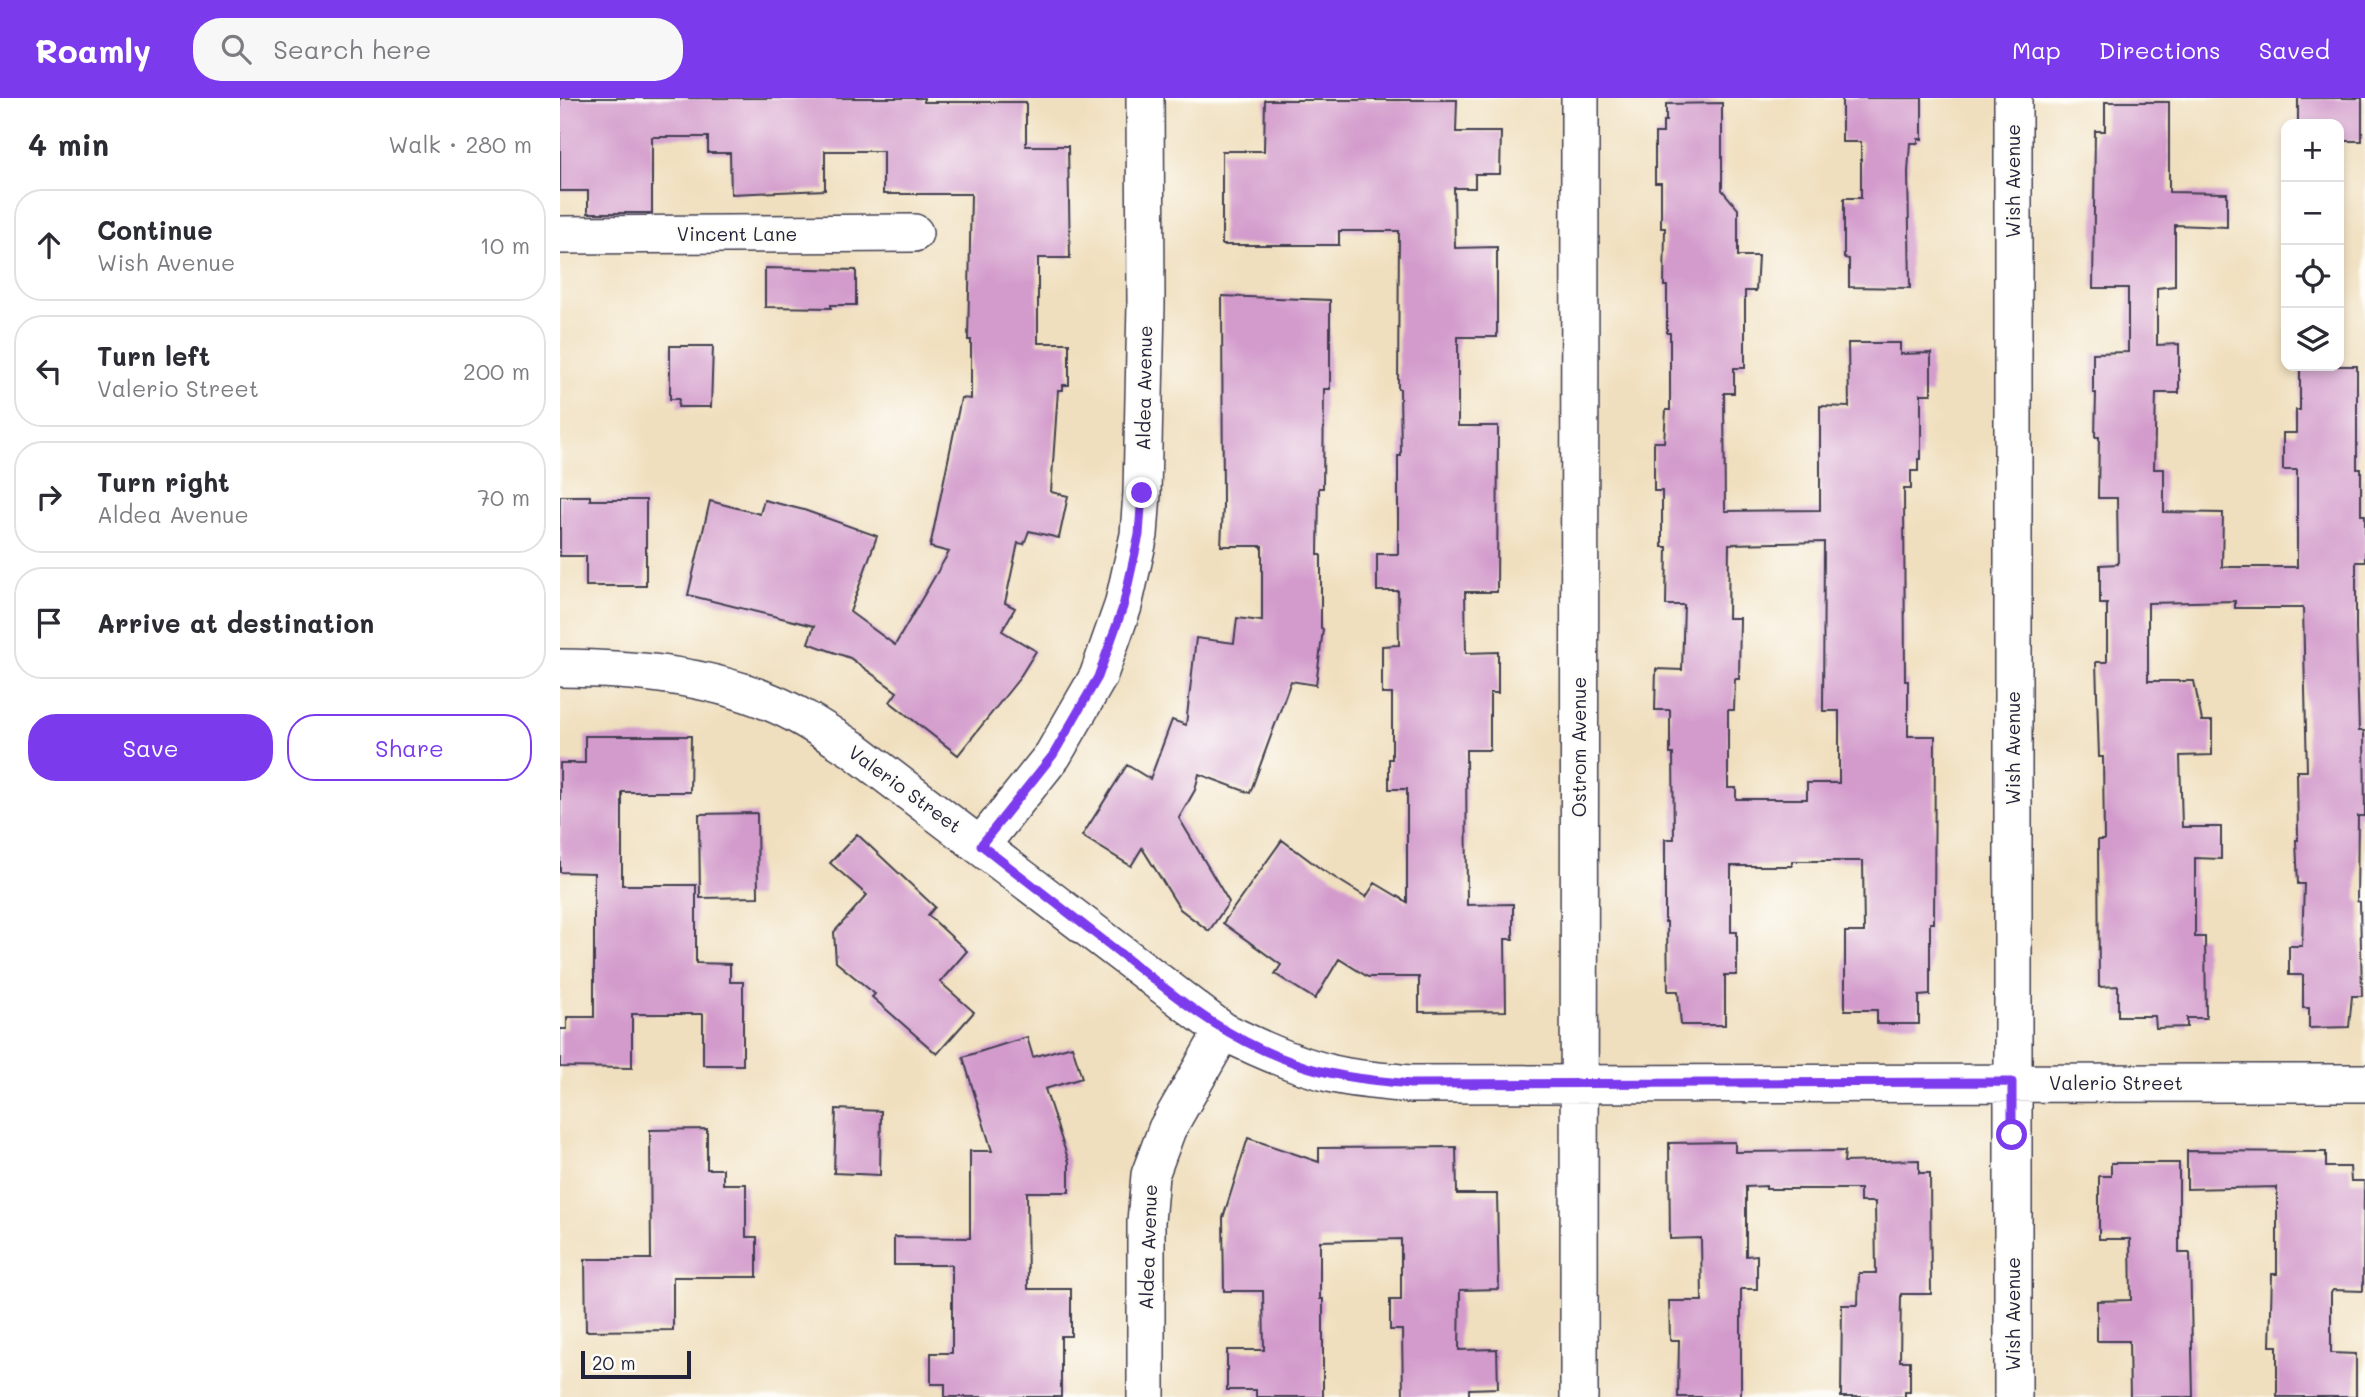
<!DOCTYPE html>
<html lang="en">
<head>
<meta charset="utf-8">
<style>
	:root { --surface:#fff; --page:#f7f7f7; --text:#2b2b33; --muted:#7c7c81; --line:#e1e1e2; --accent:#7c3aed }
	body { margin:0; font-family:Mali,sans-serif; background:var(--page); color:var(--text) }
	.controls { position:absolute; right:21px; top:21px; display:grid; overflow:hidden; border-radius:14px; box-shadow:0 4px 10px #0003 }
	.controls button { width:63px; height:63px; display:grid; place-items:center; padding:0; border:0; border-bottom:2px solid var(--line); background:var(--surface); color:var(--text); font:35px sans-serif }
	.scale { position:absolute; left:21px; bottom:18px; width:110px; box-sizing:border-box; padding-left:7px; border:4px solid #22223b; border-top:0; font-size:19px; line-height:24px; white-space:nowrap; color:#22223b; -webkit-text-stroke:5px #fdfcf7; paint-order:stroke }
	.stop { position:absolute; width:21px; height:21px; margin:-16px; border:5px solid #7c3aed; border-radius:50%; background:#fff }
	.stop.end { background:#7c3aed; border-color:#fff; box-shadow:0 2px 7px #0008 }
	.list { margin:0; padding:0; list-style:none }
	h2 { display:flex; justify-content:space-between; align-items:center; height:91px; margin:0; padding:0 28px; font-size:30px }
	h2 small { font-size:23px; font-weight:400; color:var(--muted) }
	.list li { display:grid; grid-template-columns:46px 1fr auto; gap:21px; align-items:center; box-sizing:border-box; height:112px; margin:0 14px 14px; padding:0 14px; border:2px solid var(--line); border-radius:28px }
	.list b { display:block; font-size:26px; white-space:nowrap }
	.list p { margin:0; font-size:23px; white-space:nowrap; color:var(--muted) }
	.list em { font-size:23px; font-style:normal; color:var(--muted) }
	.actions { display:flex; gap:14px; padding:21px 28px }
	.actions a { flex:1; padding:16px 0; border:2px solid var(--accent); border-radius:28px; text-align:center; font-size:24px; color:var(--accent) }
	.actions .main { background:var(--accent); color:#fff }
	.icon { flex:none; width:38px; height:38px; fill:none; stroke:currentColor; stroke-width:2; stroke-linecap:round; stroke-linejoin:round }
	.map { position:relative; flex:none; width:1805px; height:1299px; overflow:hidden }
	header { display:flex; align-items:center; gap:42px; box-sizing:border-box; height:98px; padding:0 35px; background:var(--accent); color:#fff }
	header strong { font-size:33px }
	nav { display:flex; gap:38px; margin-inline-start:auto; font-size:24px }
	.search { width:490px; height:63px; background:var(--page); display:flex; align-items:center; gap:18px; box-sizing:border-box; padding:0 24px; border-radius:28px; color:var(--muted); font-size:26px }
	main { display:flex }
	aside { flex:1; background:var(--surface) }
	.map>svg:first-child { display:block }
</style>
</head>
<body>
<header>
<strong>Roamly</strong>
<div class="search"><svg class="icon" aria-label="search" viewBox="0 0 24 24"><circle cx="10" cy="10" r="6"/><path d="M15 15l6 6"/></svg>Search here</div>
<nav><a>Map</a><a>Directions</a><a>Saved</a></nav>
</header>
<main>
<aside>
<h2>4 min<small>Walk · 280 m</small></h2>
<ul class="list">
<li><svg class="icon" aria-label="ahead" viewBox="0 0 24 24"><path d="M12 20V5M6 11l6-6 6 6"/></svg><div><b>Continue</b><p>Wish Avenue</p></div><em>10 m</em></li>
<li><svg class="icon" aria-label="left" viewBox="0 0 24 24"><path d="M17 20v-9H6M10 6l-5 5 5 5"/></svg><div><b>Turn left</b><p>Valerio Street</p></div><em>200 m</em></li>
<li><svg class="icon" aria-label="right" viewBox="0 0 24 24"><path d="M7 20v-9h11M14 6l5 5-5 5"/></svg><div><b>Turn right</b><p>Aldea Avenue</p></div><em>70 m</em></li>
<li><svg class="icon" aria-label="arrive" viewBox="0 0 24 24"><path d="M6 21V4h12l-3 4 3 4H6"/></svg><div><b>Arrive at destination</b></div></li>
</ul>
<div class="actions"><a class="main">Save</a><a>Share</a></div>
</aside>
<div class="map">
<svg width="1805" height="1299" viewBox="0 0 1805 1299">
	<rect width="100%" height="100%" fill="#fdfcf7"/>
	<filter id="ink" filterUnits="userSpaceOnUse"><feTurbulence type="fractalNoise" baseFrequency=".0143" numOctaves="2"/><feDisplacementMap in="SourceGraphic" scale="14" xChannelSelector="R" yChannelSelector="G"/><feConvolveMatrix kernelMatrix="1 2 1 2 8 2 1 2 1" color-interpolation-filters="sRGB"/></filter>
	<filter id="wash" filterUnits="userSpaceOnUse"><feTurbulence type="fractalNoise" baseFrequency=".00686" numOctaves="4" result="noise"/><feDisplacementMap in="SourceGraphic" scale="28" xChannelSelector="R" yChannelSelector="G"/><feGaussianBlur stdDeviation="1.57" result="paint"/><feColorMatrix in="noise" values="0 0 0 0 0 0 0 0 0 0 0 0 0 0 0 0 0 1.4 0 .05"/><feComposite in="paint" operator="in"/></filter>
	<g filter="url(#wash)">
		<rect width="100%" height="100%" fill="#f0dfbe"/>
		<g id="blocks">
			<path fill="#d39bcc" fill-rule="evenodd" d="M 0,0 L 364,0 L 364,4 L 466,4 L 466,48 L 508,48 L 510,160 L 478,160 L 478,245 L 509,245 L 509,287 L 503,287 L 503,292 L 498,292 L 491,394 L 508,398 L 499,440 L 469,433 L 464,446 L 458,445 L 445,505 L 455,510 L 442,533 L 476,553 L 458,582 L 398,657 L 330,604 L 337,594 L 290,560 L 248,545 L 254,528 L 128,497 L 150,403 L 200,416 L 204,402 L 244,412 L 317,438 L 290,514 L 335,547 L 389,454 L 370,449 L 401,300 L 411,301 L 411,242 L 408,242 L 411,96 L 323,96 L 323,53 L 265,53 L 265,92 L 171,96 L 170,55 L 148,55 L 148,39 L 92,39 L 92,115 L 28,115 L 28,93 L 0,93 Z
				M 1282,0 L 1362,0 L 1362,41 L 1358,41 L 1358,45 L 1350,45 L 1348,74 L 1350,190 L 1289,189 L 1289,161 L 1284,160 L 1284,100 L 1301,100 L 1301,44 L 1282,44 Z
				M 1738,0 L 1802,0 L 1802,43 L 1779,43 L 1779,26 L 1738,26 Z
				M 705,2 L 897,2 L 896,34 L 941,34 L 940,76 L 915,76 L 915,90 L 894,90 L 895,150 L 937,149 L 937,239 L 898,239 L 898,328 L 938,328 L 937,494 L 905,494 L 906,555 L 938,554 L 938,595 L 930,595 L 930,652 L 906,652 L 907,807 L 953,806 L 953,841 L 945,841 L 946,913 L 859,914 L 859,879 L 808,879 L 779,861 L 755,901 L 715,876 L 721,867 L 663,825 L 722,742 L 761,771 L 806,799 L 815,785 L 847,804 L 847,691 L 829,691 L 829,661 L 832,661 L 832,596 L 822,596 L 822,548 L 839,547 L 838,493 L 817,493 L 817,456 L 838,456 L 838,358 L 841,358 L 840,291 L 838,291 L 839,133 L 779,133 L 779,147 L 662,147 L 662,53 L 704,53 Z
				M 1545,4 L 1609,4 L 1609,94 L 1667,95 L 1667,129 L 1615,127 L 1615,188 L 1597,190 L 1597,247 L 1619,246 L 1619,295 L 1596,295 L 1594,371 L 1604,371 L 1604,414 L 1663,415 L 1662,469 L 1737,469 L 1737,372 L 1723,372 L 1723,335 L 1736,335 L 1736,312 L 1740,312 L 1740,268 L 1797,268 L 1797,371 L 1801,371 L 1801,417 L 1805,417 L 1805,464 L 1796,464 L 1796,531 L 1799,633 L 1804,633 L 1805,718 L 1798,718 L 1797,803 L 1800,804 L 1802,898 L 1792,898 L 1789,929 L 1749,930 L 1749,910 L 1743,910 L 1743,877 L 1729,877 L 1729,848 L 1742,848 L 1744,786 L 1738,786 L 1736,742 L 1738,742 L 1737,673 L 1747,673 L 1743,510 L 1675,510 L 1675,503 L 1588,505 L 1588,583 L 1634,583 L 1642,623 L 1652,623 L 1652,657 L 1620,658 L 1622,729 L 1661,729 L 1661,761 L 1635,760 L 1635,839 L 1645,839 L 1646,920 L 1627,920 L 1627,929 L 1596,930 L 1595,918 L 1558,918 L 1558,888 L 1539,889 L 1538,742 L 1544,742 L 1543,659 L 1539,659 L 1536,564 L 1547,564 L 1547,506 L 1540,506 L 1540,467 L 1558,466 L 1557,400 L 1538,400 L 1539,339 L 1535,339 L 1536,295 L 1533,295 L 1533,255 L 1568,254 L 1568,190 L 1533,190 L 1535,33 L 1545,33 Z
				M 1162,5 L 1162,92 L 1178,111 L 1178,158 L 1198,158 L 1196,193 L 1185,193 L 1185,270 L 1174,270 L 1174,295 L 1164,295 L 1165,413 L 1260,412 L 1260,308 L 1289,309 L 1288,245 L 1340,245 L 1340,256 L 1371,255 L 1371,296 L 1361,296 L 1361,361 L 1358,361 L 1358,373 L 1351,373 L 1351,391 L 1344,391 L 1345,583 L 1348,583 L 1348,638 L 1375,638 L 1374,825 L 1370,825 L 1370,897 L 1359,898 L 1359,926 L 1317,926 L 1317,912 L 1285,912 L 1285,834 L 1304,834 L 1303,763 L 1232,763 L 1232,768 L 1171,768 L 1171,834 L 1177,834 L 1177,877 L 1165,877 L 1165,927 L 1121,927 L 1118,893 L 1108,893 L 1107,824 L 1105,824 L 1105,741 L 1114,741 L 1113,656 L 1110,656 L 1110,612 L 1095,612 L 1096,571 L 1122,572 L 1124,507 L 1106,507 L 1107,449 L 1102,449 L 1102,393 L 1094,393 L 1094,344 L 1104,344 L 1106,312 L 1110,312 L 1110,235 L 1107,235 L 1107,188 L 1104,188 L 1105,130 L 1101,130 L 1101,85 L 1095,85 L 1095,35 L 1103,35 L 1103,23 L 1106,23 L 1106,6 ZM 1264,444 L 1263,613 L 1279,613 L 1279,685 L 1247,685 L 1247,701 L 1176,701 L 1176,690 L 1168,690 L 1168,612 L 1174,612 L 1175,581 L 1179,581 L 1180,520 L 1168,520 L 1169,446 Z
				M 205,170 L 296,172 L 296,207 L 271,207 L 271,210 L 205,209 Z
				M 662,198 L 770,202 L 770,291 L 764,291 L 763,390 L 759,390 L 758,457 L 761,457 L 761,530 L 763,531 L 756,587 L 731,583 L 690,695 L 639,676 L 635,692 L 619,720 L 669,804 L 649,833 L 620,811 L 582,750 L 571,768 L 522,738 L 567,667 L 590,681 L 612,622 L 626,627 L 636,540 L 674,545 L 677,520 L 702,523 L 702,448 L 661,448 L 663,408 Z
				M 110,248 L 153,248 L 151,309 L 118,309 L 119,301 L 110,301 Z
				M 0,398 L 30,398 L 30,402 L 86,402 L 86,488 L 26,488 L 26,458 L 0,458 Z
				M 25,638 L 131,638 L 130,694 L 62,694 L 62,787 L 136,787 L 136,865 L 170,866 L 170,884 L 183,884 L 183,967 L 143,967 L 143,916 L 72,916 L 72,970 L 0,969 L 0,931 L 7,931 L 7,919 L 34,919 L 34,775 L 0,774 L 0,665 L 25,665 Z
				M 197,715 L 198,799 L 140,800 L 139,716 Z
				M 297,736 L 375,809 L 368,817 L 407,853 L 380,884 L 414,914 L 377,956 L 312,899 L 315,896 L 276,864 L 274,834 L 307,797 L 270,765 Z
				M 467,939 L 473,959 L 512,948 L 522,980 L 485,991 L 509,1064 L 509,1094 L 467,1094 L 468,1191 L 511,1191 L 511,1238 L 501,1238 L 501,1299 L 385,1299 L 385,1286 L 371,1286 L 371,1255 L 392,1255 L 392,1167 L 334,1167 L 334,1139 L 410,1140 L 410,1053 L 432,1053 L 403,959 Z
				M 276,1011 L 321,1013 L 320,1077 L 274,1075 Z
				M 147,1031 L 147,1071 L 163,1071 L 163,1086 L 186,1086 L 186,1139 L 197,1139 L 197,1179 L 113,1179 L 113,1232 L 26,1233 L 25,1161 L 91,1161 L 90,1032 Z
				M 688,1040 L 759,1064 L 759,1050 L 896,1049 L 897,1096 L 937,1096 L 939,1191 L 900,1192 L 899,1252 L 937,1251 L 938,1290 L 909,1291 L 909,1299 L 843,1299 L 842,1232 L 830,1232 L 830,1202 L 841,1202 L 841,1141 L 760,1143 L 760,1201 L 763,1201 L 763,1299 L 696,1299 L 696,1292 L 667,1292 L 667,1252 L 704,1252 L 703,1193 L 664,1193 L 663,1120 Z
				M 1175,1044 L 1175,1054 L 1285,1053 L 1284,1064 L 1359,1062 L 1359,1075 L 1370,1075 L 1371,1196 L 1341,1196 L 1340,1263 L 1350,1263 L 1350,1294 L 1345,1294 L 1345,1299 L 1281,1299 L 1282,1207 L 1298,1207 L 1299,1175 L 1316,1175 L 1315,1104 L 1300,1104 L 1300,1091 L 1206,1091 L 1206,1088 L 1186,1089 L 1186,1158 L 1197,1157 L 1197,1191 L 1181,1191 L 1181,1299 L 1118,1299 L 1119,1242 L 1110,1242 L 1109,1203 L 1142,1203 L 1141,1140 L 1110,1141 L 1109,1045 Z
				M 1627,1053 L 1766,1054 L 1766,1069 L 1790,1069 L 1791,1083 L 1804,1083 L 1803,1193 L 1773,1192 L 1771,1195 L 1771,1255 L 1796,1256 L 1796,1299 L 1717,1299 L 1717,1248 L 1710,1248 L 1712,1176 L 1717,1176 L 1717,1089 L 1627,1091 Z
				M 1551,1065 L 1619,1065 L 1619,1155 L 1630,1155 L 1633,1299 L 1570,1299 L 1569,1243 L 1537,1243 L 1537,1203 L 1571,1202 L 1570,1141 L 1539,1141 L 1539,1078 L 1551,1078 Z"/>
		</g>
	</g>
	<g filter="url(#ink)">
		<use href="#blocks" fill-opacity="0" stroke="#413e4f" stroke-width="2"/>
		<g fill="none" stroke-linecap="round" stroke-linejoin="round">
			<defs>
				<path id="minor" d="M 1453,0 L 1453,1299
					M 0,137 L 354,135
					M 0,570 C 72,571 143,576 210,604 C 240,616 267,635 294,652 L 663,933 C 697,950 732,966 769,975 C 795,982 823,983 850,986 L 1805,985
					M 421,747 L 493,657 L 538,579 L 563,508 L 579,437 L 582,395 L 586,205 L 585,0
					M 586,1299 L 586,1124 L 590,1077 L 607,1031 L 663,933
					M 1019,1299 L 1020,0"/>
			</defs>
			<use href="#minor" stroke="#413e4f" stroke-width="40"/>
			<use href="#minor" stroke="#fff" stroke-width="37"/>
		</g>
	</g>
	<g fill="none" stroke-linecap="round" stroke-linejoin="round" filter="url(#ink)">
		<path stroke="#7c3aed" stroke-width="9" d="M 582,395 L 579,437 L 563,509 L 538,579 L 493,657 L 421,747 C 466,782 511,817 556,852 C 615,898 663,940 735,965 C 772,979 811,982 850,986 L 1452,984 L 1452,1037"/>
	</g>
	<g text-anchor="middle" stroke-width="5" stroke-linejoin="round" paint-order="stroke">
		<g font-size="19" fill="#22223b" stroke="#fdfcf7">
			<text transform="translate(1453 83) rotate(-90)" y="7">Wish Avenue</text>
			<text x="177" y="143">Vincent Lane</text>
			<text transform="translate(584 290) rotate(-89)" y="7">Aldea Avenue</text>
			<text transform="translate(1019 649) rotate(-90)" y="7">Ostrom Avenue</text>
			<text transform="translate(1453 650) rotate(-90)" y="7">Wish Avenue</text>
			<text transform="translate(345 691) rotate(36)" y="7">Valerio Street</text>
			<text x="1556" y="992">Valerio Street</text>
			<text transform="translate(588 1149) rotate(-88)" y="7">Aldea Avenue</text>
			<text transform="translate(1453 1216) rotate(-90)" y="7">Wish Avenue</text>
		</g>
	</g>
</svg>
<div class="controls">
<button>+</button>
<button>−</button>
<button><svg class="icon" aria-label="locate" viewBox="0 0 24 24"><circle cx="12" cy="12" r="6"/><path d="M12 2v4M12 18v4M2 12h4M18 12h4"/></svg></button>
<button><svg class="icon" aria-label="layers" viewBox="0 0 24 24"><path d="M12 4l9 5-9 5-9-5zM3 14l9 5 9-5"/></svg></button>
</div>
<div class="scale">20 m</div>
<div class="stop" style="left:1452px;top:1037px"></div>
<div class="stop end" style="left:582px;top:395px"></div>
</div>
</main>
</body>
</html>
